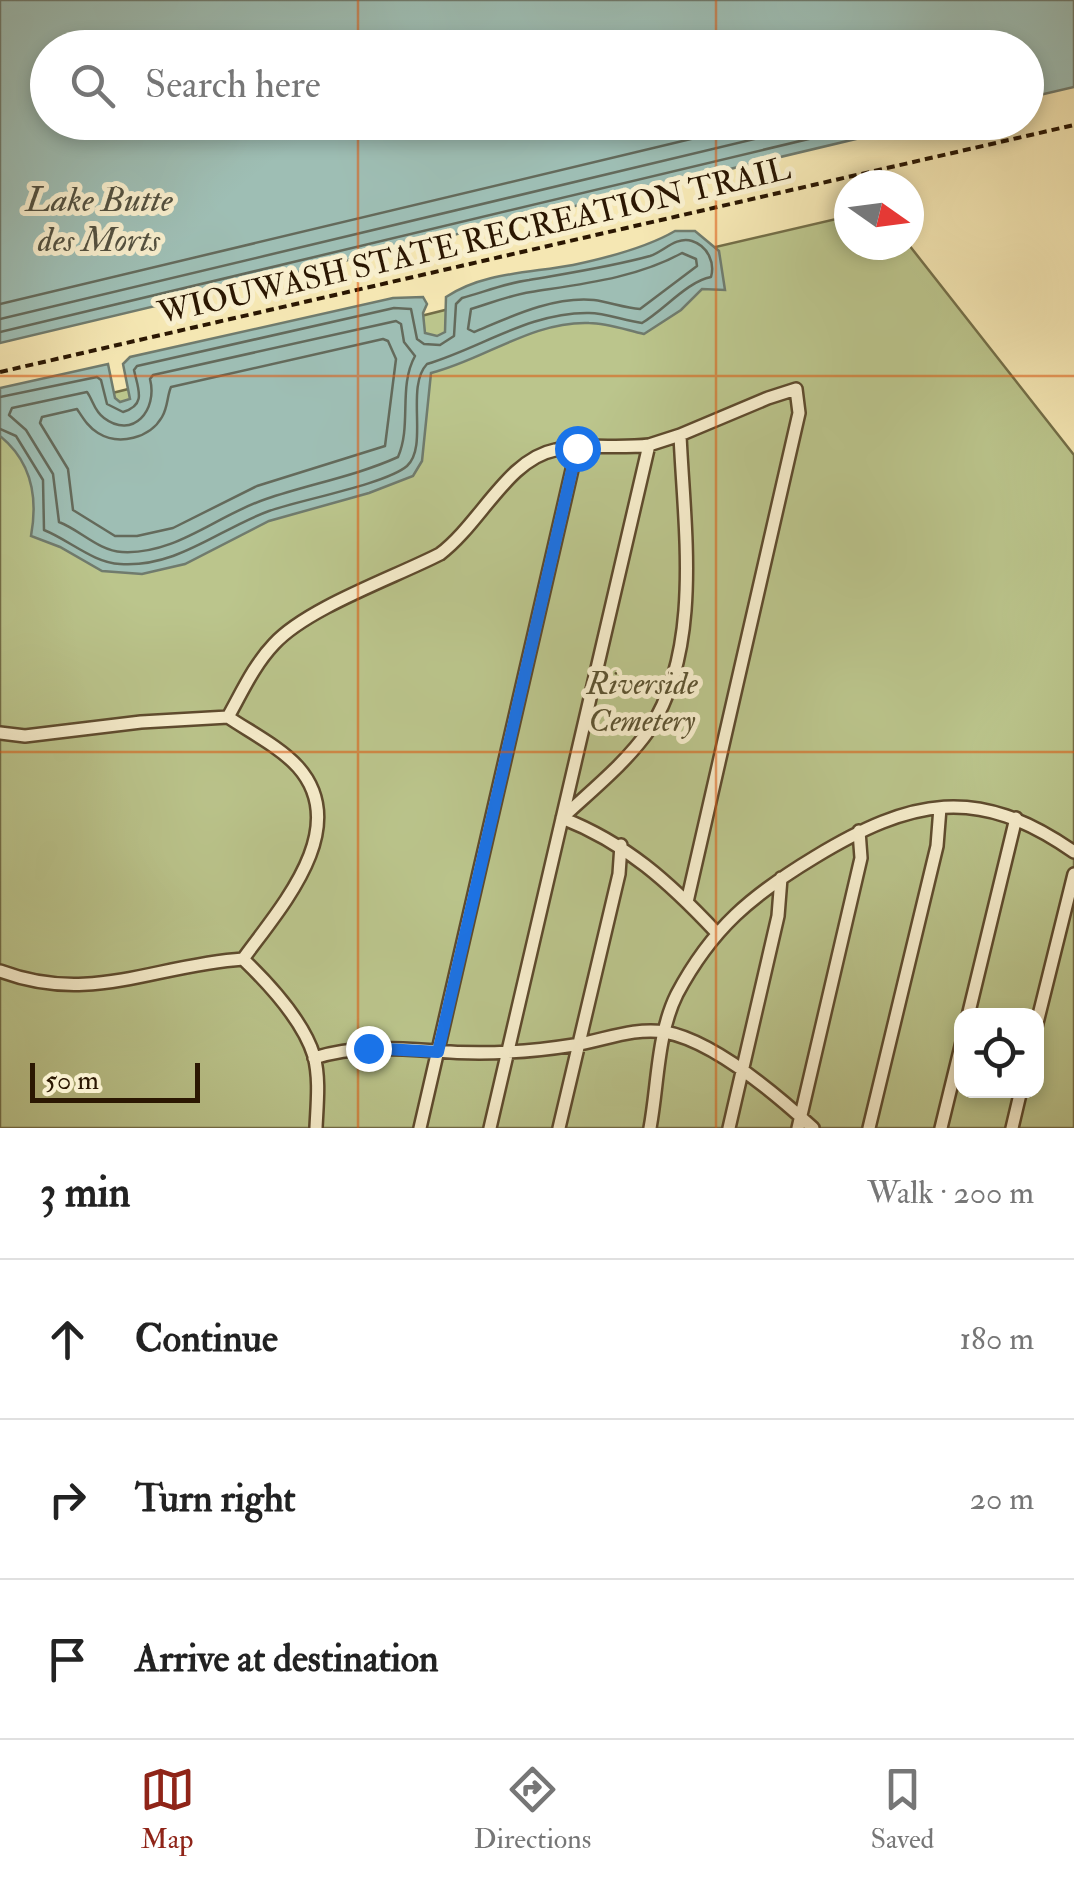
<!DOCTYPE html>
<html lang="en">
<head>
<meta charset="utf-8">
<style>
	:root { --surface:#fff; --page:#f2f2f2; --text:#222; --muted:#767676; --line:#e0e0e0; --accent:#8f2418 }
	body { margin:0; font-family:"IM FELL Double Pica",serif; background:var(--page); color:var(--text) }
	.controls { position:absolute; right:30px; bottom:30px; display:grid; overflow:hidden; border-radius:20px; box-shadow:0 5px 15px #0003 }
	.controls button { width:90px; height:90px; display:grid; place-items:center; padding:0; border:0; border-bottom:2px solid var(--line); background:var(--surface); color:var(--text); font:50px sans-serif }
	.compass { position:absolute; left:834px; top:170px; width:90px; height:90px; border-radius:50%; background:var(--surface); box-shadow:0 5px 15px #0003; rotate:104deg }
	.scale { position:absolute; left:30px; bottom:25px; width:170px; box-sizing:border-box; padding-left:10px; border:5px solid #2b1702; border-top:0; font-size:28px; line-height:35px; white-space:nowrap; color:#2b1702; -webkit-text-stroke:8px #f8efce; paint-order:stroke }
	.stop { position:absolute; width:30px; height:30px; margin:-22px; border:8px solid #1a73e8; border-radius:50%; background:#fff }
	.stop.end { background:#1a73e8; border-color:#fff; box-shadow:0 2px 10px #0008 }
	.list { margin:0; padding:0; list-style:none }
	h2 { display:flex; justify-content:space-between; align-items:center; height:130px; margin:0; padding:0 40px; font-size:42px }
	h2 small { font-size:32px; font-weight:400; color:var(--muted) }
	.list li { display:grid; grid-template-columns:65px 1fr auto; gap:30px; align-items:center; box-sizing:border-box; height:160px; padding:0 40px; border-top:2px solid var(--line) }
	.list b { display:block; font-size:38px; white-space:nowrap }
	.list em { font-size:32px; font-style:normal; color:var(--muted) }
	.icon { flex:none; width:55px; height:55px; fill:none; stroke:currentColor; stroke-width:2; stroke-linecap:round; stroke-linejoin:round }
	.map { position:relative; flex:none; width:1074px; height:1128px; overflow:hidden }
	.search { position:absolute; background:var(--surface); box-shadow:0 5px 15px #0003; left:30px; right:30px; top:30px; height:110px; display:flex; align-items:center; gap:25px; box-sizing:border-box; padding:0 35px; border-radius:55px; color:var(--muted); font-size:38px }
	.sheet { height:610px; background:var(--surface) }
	nav { display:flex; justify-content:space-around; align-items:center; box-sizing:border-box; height:140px; border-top:2px solid var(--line); background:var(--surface); font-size:28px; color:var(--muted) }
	nav a { display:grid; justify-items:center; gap:5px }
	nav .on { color:var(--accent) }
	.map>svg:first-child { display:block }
</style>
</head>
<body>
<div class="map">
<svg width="1074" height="1128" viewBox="0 0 1074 1128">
	<rect width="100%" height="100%" fill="#f5e7b3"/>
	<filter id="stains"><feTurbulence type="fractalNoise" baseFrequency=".002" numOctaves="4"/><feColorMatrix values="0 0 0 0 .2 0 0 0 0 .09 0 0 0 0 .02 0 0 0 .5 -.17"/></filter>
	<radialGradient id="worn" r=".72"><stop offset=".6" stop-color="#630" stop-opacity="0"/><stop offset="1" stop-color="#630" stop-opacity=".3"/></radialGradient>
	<path fill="#bbc58c" stroke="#736e47" stroke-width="2.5" fill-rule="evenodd" d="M 849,216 L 849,245 L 909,245 L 1074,455 L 1074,1128 L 0,1128 L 0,421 L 457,307 ZM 962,1016 L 1036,1016 L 1036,1090 L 962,1090 Z"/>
	<path fill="#9ebeb4" stroke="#707b6d" stroke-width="2.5" d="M 0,0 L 1074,0 L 1074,87 L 1027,98 L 1026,48 L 48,48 L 48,122 L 923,123 L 0,343 Z
		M 675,231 L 695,231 L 719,251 L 725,290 L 702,289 L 681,310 L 644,334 C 626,330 607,323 589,323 C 532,321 484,360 431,373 L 422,461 L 413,476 L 369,493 L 269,521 L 185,564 L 142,574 L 102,571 L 60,547 L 31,536 C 38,498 32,462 0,436 L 0,388 L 108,364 L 115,398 L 120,402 L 130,399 L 123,364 L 130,357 L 393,298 L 423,297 L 427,304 L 423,313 L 425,333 L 437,336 L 445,332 L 446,297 C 483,272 531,273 573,265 C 606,258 646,248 675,231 Z"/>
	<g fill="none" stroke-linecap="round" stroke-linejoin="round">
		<path stroke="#646a5b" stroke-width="2.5" d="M 682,253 L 696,259 L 697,266 L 640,309 C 625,308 609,302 594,300 C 553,296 510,317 474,332 L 468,329 L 471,309 C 491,303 511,295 531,292 C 582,284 637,278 682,253 Z
			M 0,304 L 762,122
			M 0,319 L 826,122
			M 396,321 L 401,324 L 404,342 L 415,356 C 398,387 412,425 398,457 C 356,476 310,484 266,499 C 217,515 176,555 122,552 C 99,551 80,530 59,522 L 53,474 L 26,430 L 9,415 L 12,408 L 87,392 C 93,400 94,411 104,418 C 133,440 158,410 150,379 L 153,375 Z
			M 0,332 L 880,122
			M 383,339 L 388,341 L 396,359 L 385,446 L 257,486 L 173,528 L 137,536 L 115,536 L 73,510 L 68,469 L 40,423 L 42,417 L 77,409 C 83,418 88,427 98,433 C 119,446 150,438 162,417 C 168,407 167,396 171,387 Z
			M 0,397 L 97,377 L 101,380 L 107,404 L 123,412 C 147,405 138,389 134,370 L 137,366 L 394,308 L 411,309 L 417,339 L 424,344 L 440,345 L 454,336 L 456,304 L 462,298 C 484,292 506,283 529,280 C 569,273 610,267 650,256 C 663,252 676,236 692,241 C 708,246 715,263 711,277 C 688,281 664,310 642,323 C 625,321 606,313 589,313 C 530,312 481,348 427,364 C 405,387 429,446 407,466 C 386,484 300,500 269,511 C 219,529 177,568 120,564 C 94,563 69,540 44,530 L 43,480 L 16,436 L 0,429"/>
		<defs>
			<path id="service" d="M 680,435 L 768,398 L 796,389 L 799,413 L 687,902
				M 649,445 L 680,435 C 684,527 703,648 649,730 C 626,763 592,790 562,818 C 626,843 669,882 716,932
				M 228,717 C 250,732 280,747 298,767 C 353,829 279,909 243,959
				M 0,733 L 25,736 L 141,722 L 228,717 C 242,692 254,665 274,644 C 307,608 393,578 440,554 C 480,524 508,459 555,450 C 585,443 618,449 649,445 L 490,1128
				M 0,971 C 90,1005 154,965 243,959 C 269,984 303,1020 314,1056 C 320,1079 317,1104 316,1128
				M 968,1016 L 1016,818
				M 1036,1027 L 1074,874
				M 314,1058 C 356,1045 393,1048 436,1051 C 481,1055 530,1052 574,1045 C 605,1040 634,1027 665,1032 C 714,1041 777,1095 813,1128
				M 420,1128 L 577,448
				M 559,1128 L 619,874 L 621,845
				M 650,1128 C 658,1085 657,1034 677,994 C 712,928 752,895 815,857 C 911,799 977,784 1074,852
				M 729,1128 L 778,916 L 781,878
				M 798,1128 L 861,858 L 859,831
				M 869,1128 L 937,846 L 940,808
				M 941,1128 L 962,1042
				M 1012,1128 L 1021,1090"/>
		</defs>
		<use href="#service" stroke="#5e4b2e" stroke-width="16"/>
		<path stroke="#2b1702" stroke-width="4" stroke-dasharray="8 5" stroke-linecap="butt" d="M 0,372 L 1074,125"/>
		<use href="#service" stroke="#f8efce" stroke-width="11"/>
	</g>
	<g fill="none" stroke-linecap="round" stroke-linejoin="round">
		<path stroke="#1a73e8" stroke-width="12" d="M 368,1048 L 438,1052 L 577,448"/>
	</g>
	<path fill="none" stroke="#df560c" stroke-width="2.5" stroke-opacity="0.55" d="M 358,0 L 358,48M 716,0 L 716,48M 358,122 L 358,1128M 716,122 L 716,1128M 0,376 L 1074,376M 0,752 L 1074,752"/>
	<g text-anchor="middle" stroke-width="10" stroke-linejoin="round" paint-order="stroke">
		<g font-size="32" fill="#2b1702" stroke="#f8efce">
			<text transform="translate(474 240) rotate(-13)" y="11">WIOUWASH STATE RECREATION TRAIL</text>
		</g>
		<g font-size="32" font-style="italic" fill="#5d5432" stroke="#f8efce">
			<text x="642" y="694">Riverside<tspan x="642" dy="37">Cemetery</tspan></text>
		</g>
		<g font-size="35" font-style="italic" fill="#535140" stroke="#f8efce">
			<text x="99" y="211">Lake Butte<tspan x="99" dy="40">des Morts</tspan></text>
		</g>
	</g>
	<rect width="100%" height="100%" filter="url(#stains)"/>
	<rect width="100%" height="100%" fill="url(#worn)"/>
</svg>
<div class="controls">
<button><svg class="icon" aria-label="locate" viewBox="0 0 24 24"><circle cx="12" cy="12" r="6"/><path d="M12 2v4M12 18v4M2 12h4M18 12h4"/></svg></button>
</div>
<svg class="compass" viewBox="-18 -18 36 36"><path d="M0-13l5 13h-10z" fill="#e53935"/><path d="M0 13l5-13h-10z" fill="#767676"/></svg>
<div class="scale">50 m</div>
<div class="stop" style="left:577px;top:448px"></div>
<div class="stop end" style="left:368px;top:1048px"></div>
<div class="search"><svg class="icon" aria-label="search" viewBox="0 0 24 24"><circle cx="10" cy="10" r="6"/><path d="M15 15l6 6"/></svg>Search here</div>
</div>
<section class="sheet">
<h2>3 min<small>Walk · 200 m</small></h2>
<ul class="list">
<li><svg class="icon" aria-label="ahead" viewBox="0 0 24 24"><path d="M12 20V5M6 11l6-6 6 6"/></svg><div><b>Continue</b></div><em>180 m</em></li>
<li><svg class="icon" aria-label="right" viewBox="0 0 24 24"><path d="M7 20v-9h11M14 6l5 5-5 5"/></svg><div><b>Turn right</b></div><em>20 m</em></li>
<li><svg class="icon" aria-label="arrive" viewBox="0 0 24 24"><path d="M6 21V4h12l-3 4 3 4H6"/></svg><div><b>Arrive at destination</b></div></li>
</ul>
</section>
<nav>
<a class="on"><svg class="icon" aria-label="map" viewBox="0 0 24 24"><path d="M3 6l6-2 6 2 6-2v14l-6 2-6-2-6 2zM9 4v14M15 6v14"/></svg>Map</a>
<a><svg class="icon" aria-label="directions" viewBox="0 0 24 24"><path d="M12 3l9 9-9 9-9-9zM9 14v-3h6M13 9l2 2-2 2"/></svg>Directions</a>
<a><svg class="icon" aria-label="saved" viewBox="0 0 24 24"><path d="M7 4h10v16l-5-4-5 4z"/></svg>Saved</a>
</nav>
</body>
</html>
